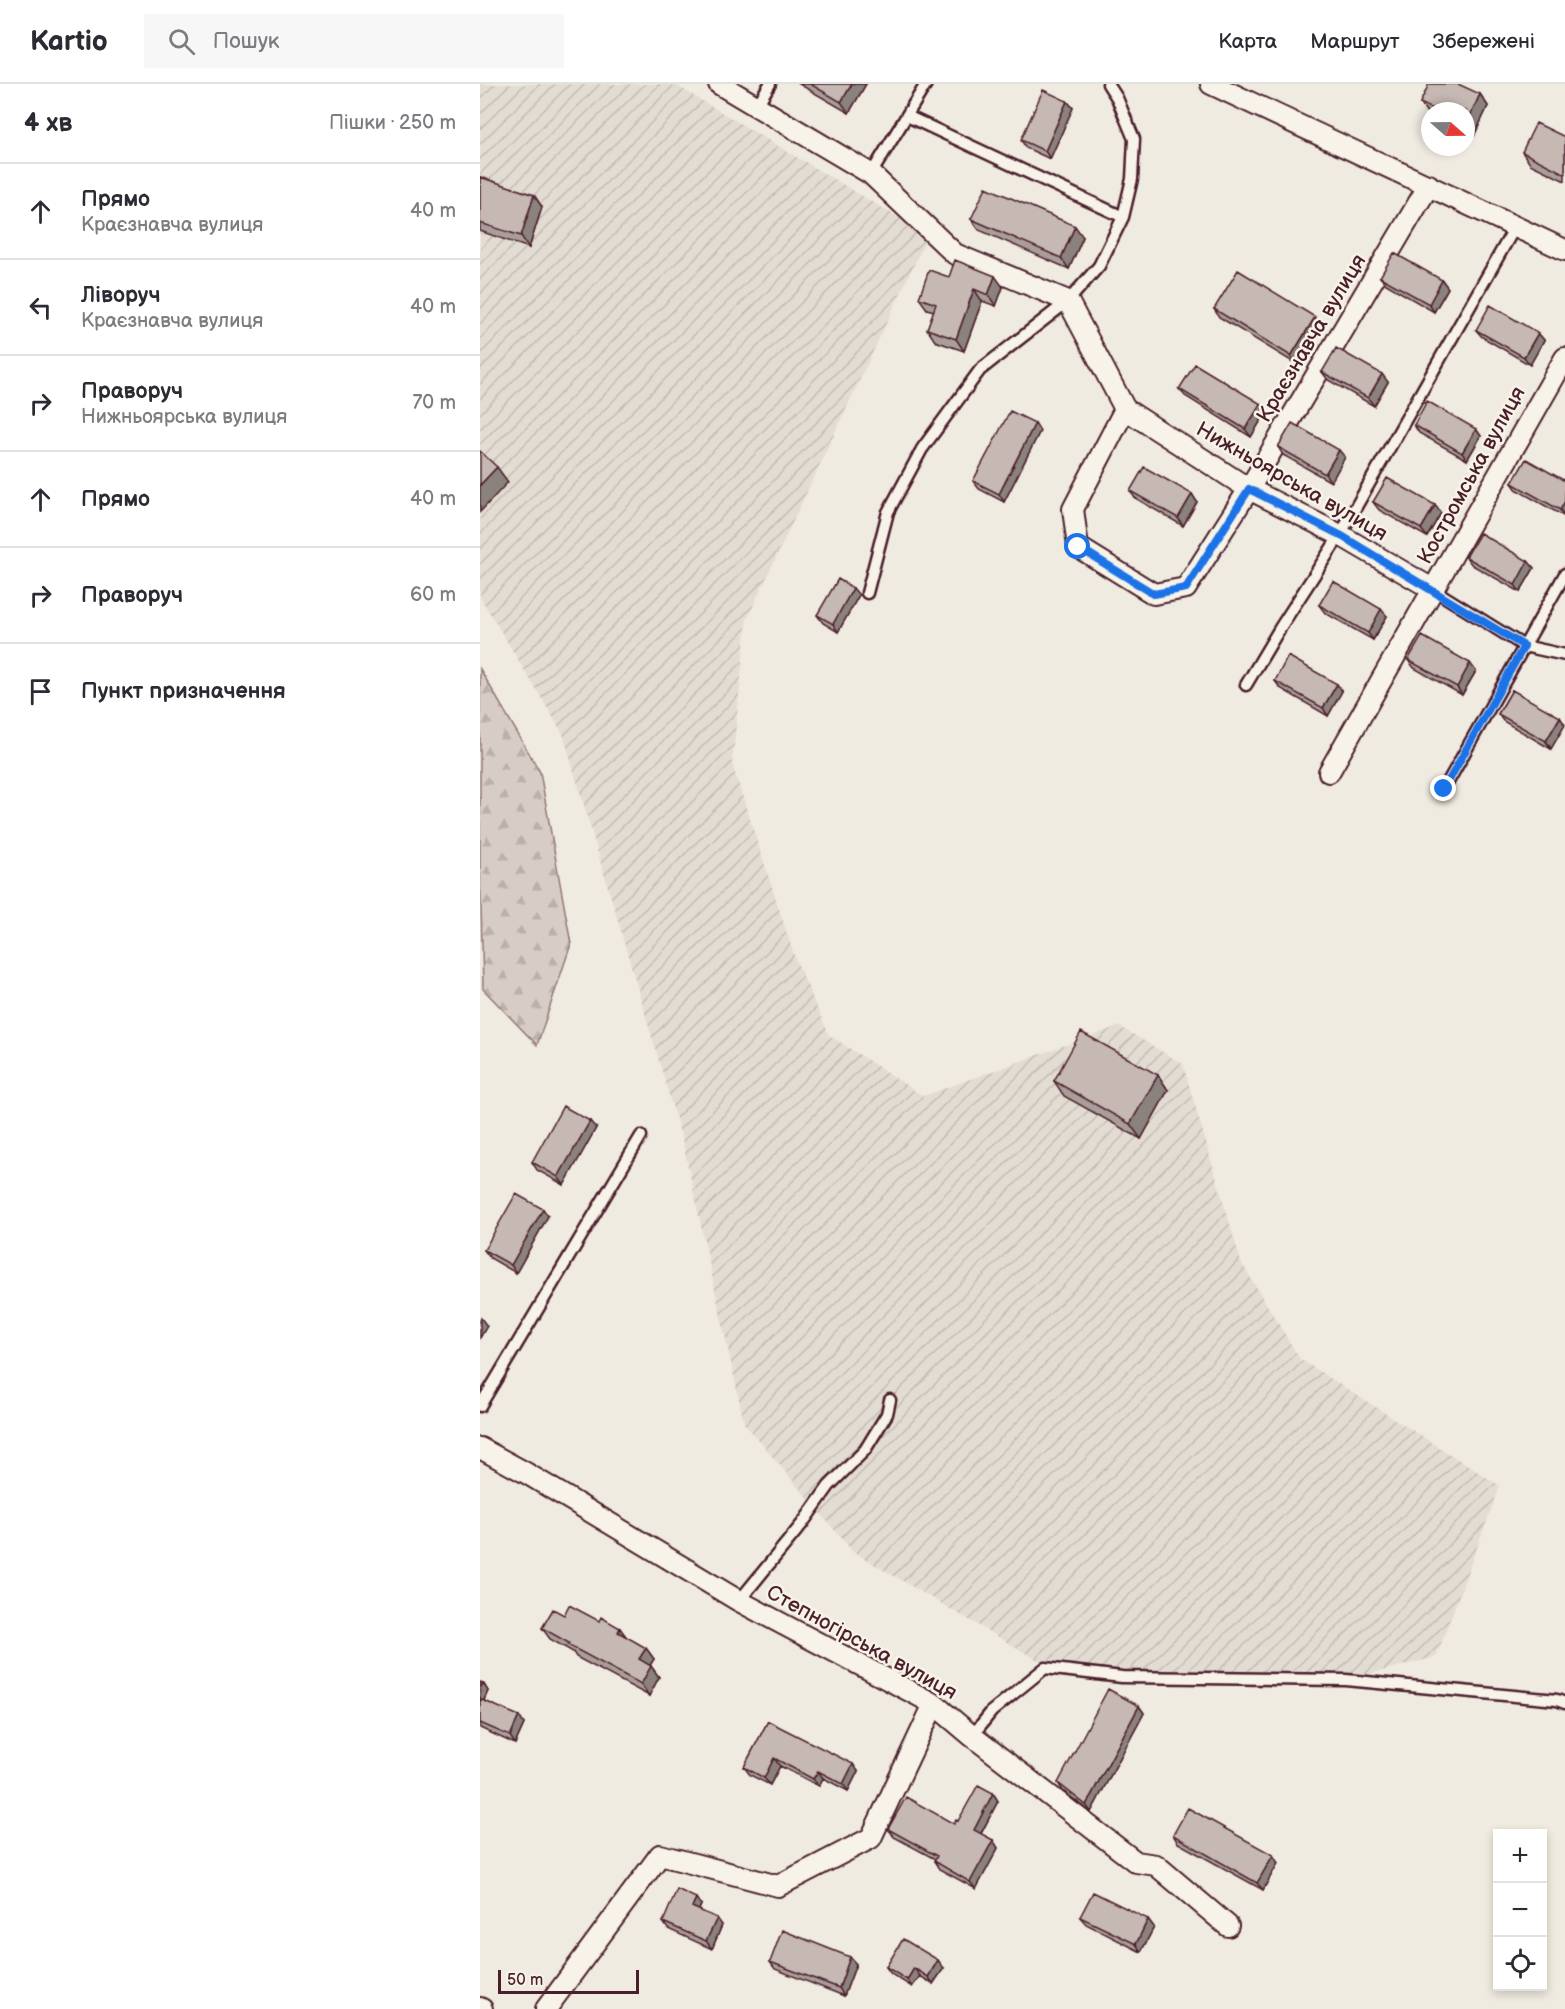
<!DOCTYPE html>
<html lang="uk">
<head>
<meta charset="utf-8">
<style>
	:root { --surface:#fff; --page:#f7f7f7; --text:#2b2b33; --muted:#7c7c81; --line:#e1e1e2 }
	body { margin:0; font-family:"Balsamiq Sans",sans-serif; background:var(--page); color:var(--text) }
	.controls { position:absolute; right:18px; bottom:18px; display:grid; overflow:hidden; border-radius:0px; box-shadow:0 3px 9px #0003 }
	.controls button { width:54px; height:54px; display:grid; place-items:center; padding:0; border:0; border-bottom:2px solid var(--line); background:var(--surface); color:var(--text); font:30px sans-serif }
	.compass { position:absolute; left:941px; top:18px; width:54px; height:54px; border-radius:50%; background:var(--surface); box-shadow:0 3px 9px #0003; rotate:110deg }
	.scale { position:absolute; left:18px; bottom:15px; width:141px; box-sizing:border-box; padding-left:6px; border:3px solid #4a1f2b; border-top:0; font-size:16px; line-height:21px; white-space:nowrap; color:#4a1f2b; -webkit-text-stroke:4px #f7f3e8; paint-order:stroke }
	.stop { position:absolute; width:18px; height:18px; margin:-14px; border:4px solid #1a73e8; border-radius:50%; background:#fff }
	.stop.end { background:#1a73e8; border-color:#fff; box-shadow:0 2px 6px #0008 }
	.list { margin:0; padding:0; list-style:none }
	h2 { display:flex; justify-content:space-between; align-items:center; height:78px; margin:0; padding:0 24px; font-size:26px }
	h2 small { font-size:20px; font-weight:400; color:var(--muted) }
	.list li { display:grid; grid-template-columns:39px 1fr auto; gap:18px; align-items:center; box-sizing:border-box; height:96px; padding:0 24px; border-top:2px solid var(--line) }
	.list b { display:block; font-size:22px; white-space:nowrap }
	.list p { margin:0; font-size:20px; white-space:nowrap; color:var(--muted) }
	.list em { font-size:20px; font-style:normal; color:var(--muted) }
	.icon { flex:none; width:33px; height:33px; fill:none; stroke:currentColor; stroke-width:2; stroke-linecap:round; stroke-linejoin:round }
	.map { position:relative; flex:none; width:1085px; height:1925px; overflow:hidden }
	header { display:flex; align-items:center; gap:36px; box-sizing:border-box; height:84px; padding:0 30px; background:var(--surface); border-bottom:2px solid var(--line) }
	header strong { font-size:28px }
	nav { display:flex; gap:33px; margin-inline-start:auto; font-size:21px }
	.search { width:420px; height:54px; background:var(--page); display:flex; align-items:center; gap:15px; box-sizing:border-box; padding:0 21px; border-radius:0px; color:var(--muted); font-size:22px }
	main { display:flex }
	aside { flex:1; background:var(--surface) }
	.map>svg:first-child { display:block }
</style>
</head>
<body>
<header>
<strong>Kartio</strong>
<div class="search"><svg class="icon" aria-label="search" viewBox="0 0 24 24"><circle cx="10" cy="10" r="6"/><path d="M15 15l6 6"/></svg>Пошук</div>
<nav><a>Карта</a><a>Маршрут</a><a>Збережені</a></nav>
</header>
<main>
<aside>
<h2>4 хв<small>Пішки · 250 m</small></h2>
<ul class="list">
<li><svg class="icon" aria-label="ahead" viewBox="0 0 24 24"><path d="M12 20V5M6 11l6-6 6 6"/></svg><div><b>Прямо</b><p>Краєзнавча вулиця</p></div><em>40 m</em></li>
<li><svg class="icon" aria-label="left" viewBox="0 0 24 24"><path d="M17 20v-9H6M10 6l-5 5 5 5"/></svg><div><b>Ліворуч</b><p>Краєзнавча вулиця</p></div><em>40 m</em></li>
<li><svg class="icon" aria-label="right" viewBox="0 0 24 24"><path d="M7 20v-9h11M14 6l5 5-5 5"/></svg><div><b>Праворуч</b><p>Нижньоярська вулиця</p></div><em>70 m</em></li>
<li><svg class="icon" aria-label="ahead" viewBox="0 0 24 24"><path d="M12 20V5M6 11l6-6 6 6"/></svg><div><b>Прямо</b></div><em>40 m</em></li>
<li><svg class="icon" aria-label="right" viewBox="0 0 24 24"><path d="M7 20v-9h11M14 6l5 5-5 5"/></svg><div><b>Праворуч</b></div><em>60 m</em></li>
<li><svg class="icon" aria-label="arrive" viewBox="0 0 24 24"><path d="M6 21V4h12l-3 4 3 4H6"/></svg><div><b>Пункт призначення</b></div></li>
</ul>
</aside>
<div class="map">
<svg width="1085" height="1925" viewBox="0 0 1085 1925">
	<defs>
		<pattern id="industrial-furrows" width="10" height="10" patternUnits="userSpaceOnUse" patternTransform="scale(1.5)"><rect width="10" height="10" fill="#e3dcd2"/><path d="M-1 1l2-2M0 10L10 0M9 11l2-2" fill="none" stroke="#c4bcb4"/></pattern>
		<pattern id="forest-firs" width="22" height="20" patternUnits="userSpaceOnUse" patternTransform="scale(1.5)"><rect width="22" height="20" fill="#d8cdc6"/><path d="M5 1l3.5 6h-7zM16 11l3.5 6h-7z" fill="#bbb0aa"/></pattern>
	</defs>
	<rect width="100%" height="100%" fill="#f0ebe0"/>
	<filter id="ink" filterUnits="userSpaceOnUse"><feTurbulence type="fractalNoise" baseFrequency=".0167" numOctaves="2"/><feDisplacementMap in="SourceGraphic" scale="12" xChannelSelector="R" yChannelSelector="G"/><feConvolveMatrix kernelMatrix="1 2 1 2 8 2 1 2 1" color-interpolation-filters="sRGB"/></filter>
	<g filter="url(#ink)">
		<path fill="url(#industrial-furrows)" d="M 0,0 L 194,0 L 448,151 L 267,535 L 252,680 L 315,874 L 349,951 L 443,1012 L 639,942 L 703,980 L 761,1178 L 820,1275 L 1020,1402 L 956,1573 L 866,1596 L 578,1588 L 373,1468 L 264,1339 L 203,1059 L 83,650 L 0,513 Z"/>
		<path fill="url(#forest-firs)" stroke="#917678" stroke-width="1.5" d="M 0,585 L 60,688 L 91,860 L 57,961 L 3,905 L 0,779 Z"/>
		<g fill="none" stroke-linecap="round" stroke-linejoin="round">
			<defs>
				<path id="service" d="M 276,23 L 290,0
					M 427,32 L 643,133
					M 391,90 L 446,0
					M 954,506 L 1044,562 L 1085,571
					M 387,509 L 408,428 L 442,365 L 500,286 L 588,217 L 619,182 L 643,133 L 652,95 L 654,55 L 637,14 L 628,0
					M 766,601 L 800,544 L 860,451 L 1035,143
					M 964,705 L 1085,490
					M 0,1322 L 161,1052
					M 259,1517 L 322,1440 L 349,1402 L 385,1366 L 407,1330 L 410,1316
					M 492,1652 L 512,1627 L 565,1584 L 642,1593 L 866,1596 L 1077,1616 L 1085,1619"/>
				<path id="minor" d="M 239,0 L 391,90 L 475,170 L 588,217 L 645,325 L 769,405 L 860,451 L 954,506
					M 731,0 L 1085,166
					M 645,325 L 593,425 L 598,463 L 674,510 L 706,504 L 769,405 L 949,101
					M 849,688 L 1085,274
					M 0,1364 L 46,1389 L 259,1517 L 454,1620 L 492,1652 L 656,1778 L 676,1781 L 748,1842
					M 0,1924 L 2,1925
					M 66,1925 L 180,1771 L 298,1802 L 391,1754 L 454,1620"/>
			</defs>
			<use href="#service" stroke="#4a1f2b" stroke-width="15"/>
			<use href="#minor" stroke="#4a1f2b" stroke-width="24"/>
			<use href="#service" stroke="#f7f3e8" stroke-width="10"/>
			<use href="#minor" stroke="#f7f3e8" stroke-width="20"/>
		</g>
		<path fill="#aa9e9a" stroke="#4a1f2b" stroke-width="1.5" d="M 319,0 L 386,0 L 369,29 Z
			M 1000,10 L 1008,22 L 994,52 L 986,48 L 986,27 L 950,27 L 950,31 L 948,30 L 940,19 Z
			M 587,17 L 593,24 L 570,75 L 546,64 L 541,56 Z
			M 1085,53 L 1085,97 L 1050,80 L 1042,68 Z
			M 0,93 L 54,111 L 62,123 L 49,164 L 0,147 Z
			M 491,135 L 603,153 L 589,185 L 499,146 Z
			M 469,193 L 523,203 L 516,222 L 502,217 L 484,267 L 455,257 L 447,245 L 454,227 L 447,225 L 439,214 Z
			M 900,193 L 962,196 L 968,204 L 954,228 L 906,200 Z
			M 734,225 L 840,241 L 816,280 L 739,233 Z
			M 996,246 L 1058,249 L 1064,256 L 1050,281 L 1002,253 Z
			M 842,288 L 908,298 L 894,322 L 848,296 Z
			M 699,305 L 786,328 L 771,353 L 705,312 Z
			M 555,339 L 560,347 L 524,418 L 499,405 L 493,397 Z
			M 934,341 L 996,345 L 1001,352 L 987,376 L 939,349 Z
			M 798,363 L 865,373 L 851,398 L 803,371 Z
			M 1085,397 L 1085,433 L 1037,406 L 1032,399 Z
			M 650,407 L 712,410 L 717,418 L 703,442 L 655,414 Z
			M 893,418 L 961,429 L 947,453 L 899,426 Z
			M 986,473 L 1048,477 L 1054,484 L 1040,508 L 992,481 Z
			M 379,511 L 358,548 L 343,539 L 337,531 Z
			M 839,521 L 907,532 L 893,556 L 845,529 Z
			M 928,576 L 996,587 L 982,611 L 934,584 Z
			M 795,597 L 862,607 L 848,632 L 800,604 Z
			M 1032,606 L 1071,665 L 1023,637 L 1018,630 Z
			M 678,991 L 688,1006 L 661,1055 L 584,1012 L 574,997 Z
			M 116,1044 L 84,1101 L 57,1086 L 52,1078 Z
			M 63,1125 L 68,1132 L 36,1189 L 10,1174 L 4,1166 Z
			M 84,1531 L 146,1553 L 166,1564 L 174,1575 L 170,1581 L 179,1593 L 169,1612 L 96,1573 L 93,1568 L 70,1555 L 62,1544 Z
			M 0,1598 L 3,1599 L 8,1607 L 4,1616 L 44,1640 L 35,1660 L 0,1644 Z
			M 659,1622 L 664,1629 L 611,1728 L 583,1707 L 578,1699 Z
			M 288,1637 L 378,1687 L 368,1707 L 343,1694 L 339,1702 L 300,1682 L 290,1701 L 270,1691 L 264,1683 Z
			M 513,1709 L 518,1717 L 501,1750 L 513,1756 L 518,1764 L 496,1805 L 459,1785 L 454,1777 L 455,1775 L 414,1753 L 408,1745 L 474,1740 Z
			M 693,1751 L 798,1779 L 783,1806 L 698,1759 Z
			M 221,1821 L 219,1826 L 242,1841 L 232,1865 L 188,1845 L 183,1838 Z
			M 600,1833 L 668,1835 L 674,1843 L 661,1868 L 606,1840 Z
			M 290,1878 L 376,1880 L 364,1912 L 295,1885 Z
			M 406,1883 L 464,1884 L 453,1900 L 440,1892 L 432,1903 L 411,1890 Z"/>
		<path fill="#8b817d" stroke="#4a1f2b" stroke-width="1.5" d="M 372,0 L 386,0 L 369,29 L 361,18 Z
			M 1000,10 L 1008,22 L 994,52 L 986,41 Z
			M 587,17 L 593,24 L 570,75 L 565,67 Z
			M 54,111 L 62,123 L 49,164 L 41,152 Z
			M 595,142 L 603,153 L 589,185 L 581,174 Z
			M 515,192 L 523,203 L 516,222 L 508,211 Z
			M 962,196 L 968,204 L 954,228 L 949,220 Z
			M 494,205 L 502,217 L 484,267 L 476,255 Z
			M 835,233 L 840,241 L 816,280 L 811,272 Z
			M 1058,249 L 1064,256 L 1050,281 L 1044,273 Z
			M 902,290 L 908,298 L 894,322 L 888,314 Z
			M 781,320 L 786,328 L 771,353 L 765,345 Z
			M 555,339 L 560,347 L 524,418 L 519,410 Z
			M 996,345 L 1001,352 L 987,376 L 982,369 Z
			M 859,366 L 865,373 L 851,398 L 845,390 Z
			M 17,383 L 28,398 L 0,428 L 0,401 Z
			M 712,410 L 717,418 L 703,442 L 698,434 Z
			M 1085,417 L 1085,433 L 1080,426 Z
			M 955,421 L 961,429 L 947,453 L 941,445 Z
			M 1048,477 L 1054,484 L 1040,508 L 1035,501 Z
			M 373,504 L 379,511 L 358,548 L 353,540 Z
			M 901,525 L 907,532 L 893,556 L 888,549 Z
			M 990,579 L 996,587 L 982,611 L 977,603 Z
			M 857,600 L 862,607 L 848,632 L 843,624 Z
			M 1080,633 L 1085,641 L 1071,665 L 1066,657 Z
			M 678,991 L 688,1006 L 661,1055 L 650,1040 Z
			M 110,1037 L 116,1044 L 84,1101 L 78,1093 Z
			M 63,1125 L 68,1132 L 36,1189 L 31,1181 Z
			M 1,1234 L 7,1242 L 0,1254 L 0,1237 Z
			M 140,1544 L 148,1555 L 138,1548 Z
			M 166,1564 L 174,1575 L 167,1586 L 159,1575 Z
			M 171,1582 L 179,1593 L 169,1612 L 161,1600 Z
			M 3,1599 L 8,1607 L 2,1621 L 0,1618 L 0,1605 Z
			M 659,1622 L 664,1629 L 611,1728 L 606,1721 Z
			M 39,1632 L 44,1640 L 35,1660 L 30,1652 Z
			M 294,1674 L 300,1682 L 290,1701 L 284,1694 Z
			M 373,1680 L 378,1687 L 368,1707 L 363,1700 Z
			M 338,1687 L 343,1694 L 339,1702 L 333,1695 Z
			M 513,1709 L 518,1717 L 499,1753 L 494,1746 Z
			M 513,1756 L 518,1764 L 496,1805 L 490,1798 Z
			M 793,1771 L 798,1779 L 783,1806 L 777,1799 Z
			M 216,1814 L 221,1821 L 217,1830 L 212,1823 Z
			M 237,1834 L 242,1841 L 232,1865 L 226,1857 Z
			M 668,1835 L 674,1843 L 661,1868 L 656,1860 Z
			M 370,1873 L 376,1880 L 364,1912 L 359,1904 Z
			M 458,1876 L 464,1884 L 453,1900 L 448,1893 Z
			M 434,1884 L 440,1892 L 432,1903 L 427,1896 Z"/>
		<path fill="#c6b8b3" stroke="#4a1f2b" stroke-width="1.5" d="M 330,0 L 372,0 L 361,18 Z
			M 949,0 L 978,0 L 1000,10 L 986,41 L 986,27 L 957,27 L 940,19 Z
			M 563,6 L 587,17 L 565,67 L 541,56 Z
			M 1056,39 L 1085,53 L 1085,90 L 1042,68 Z
			M 0,93 L 54,111 L 41,152 L 0,139 Z
			M 506,103 L 595,142 L 581,174 L 491,135 Z
			M 914,169 L 962,196 L 949,220 L 900,193 Z
			M 475,176 L 515,192 L 508,211 L 494,205 L 476,255 L 447,245 L 456,220 L 439,214 L 449,186 L 469,193 Z
			M 758,186 L 835,233 L 811,272 L 734,225 Z
			M 1010,221 L 1058,249 L 1044,273 L 996,246 Z
			M 856,264 L 902,290 L 888,314 L 842,288 Z
			M 715,280 L 781,320 L 765,345 L 699,305 Z
			M 947,317 L 996,345 L 982,369 L 934,341 Z
			M 530,327 L 555,339 L 519,410 L 493,397 Z
			M 812,339 L 859,366 L 845,390 L 798,363 Z
			M 0,367 L 17,383 L 0,401 Z
			M 1046,375 L 1085,397 L 1085,417 L 1080,426 L 1032,399 Z
			M 664,383 L 712,410 L 698,434 L 650,407 Z
			M 907,394 L 955,421 L 941,445 L 893,418 Z
			M 1000,449 L 1048,477 L 1035,501 L 986,473 Z
			M 358,495 L 373,504 L 353,540 L 337,531 Z
			M 853,497 L 901,525 L 888,549 L 839,521 Z
			M 942,552 L 990,579 L 977,603 L 928,576 Z
			M 808,572 L 857,600 L 843,624 L 795,597 Z
			M 1032,606 L 1080,633 L 1066,657 L 1018,630 Z
			M 601,948 L 678,991 L 650,1040 L 574,997 Z
			M 83,1022 L 110,1037 L 78,1093 L 52,1078 Z
			M 36,1110 L 63,1125 L 31,1181 L 4,1166 Z
			M 89,1521 L 119,1537 L 121,1533 L 140,1544 L 138,1548 L 166,1564 L 159,1575 L 171,1582 L 161,1600 L 88,1561 L 89,1559 L 62,1544 L 73,1525 L 84,1531 Z
			M 628,1605 L 659,1622 L 606,1721 L 578,1699 Z
			M 0,1615 L 39,1632 L 30,1652 L 0,1639 Z
			M 288,1637 L 373,1680 L 363,1700 L 338,1687 L 333,1695 L 294,1674 L 284,1694 L 264,1683 Z
			M 498,1701 L 513,1709 L 494,1746 L 513,1756 L 490,1798 L 454,1777 L 457,1772 L 408,1745 L 426,1713 L 474,1740 L 476,1736 L 478,1737 Z
			M 708,1724 L 793,1771 L 777,1799 L 693,1751 Z
			M 197,1805 L 216,1814 L 212,1823 L 237,1834 L 226,1857 L 183,1838 Z
			M 613,1808 L 668,1835 L 656,1860 L 600,1833 Z
			M 302,1846 L 370,1873 L 359,1904 L 290,1878 Z
			M 423,1855 L 458,1876 L 448,1893 L 434,1884 L 427,1896 L 406,1883 Z"/>
	</g>
	<g fill="none" stroke-linecap="round" stroke-linejoin="round" filter="url(#ink)">
		<path stroke="#1a73e8" stroke-width="8" d="M 598,463 L 674,510 L 706,504 L 769,405 L 860,451 L 1044,562 L 964,705"/>
	</g>
	<g text-anchor="middle" stroke-width="5" stroke-linejoin="round" paint-order="stroke">
		<g font-size="21" fill="#4a1f2b" stroke="#f7f3e8">
			<text transform="translate(831 254) rotate(-59)" y="7">Краєзнавча вулиця</text>
			<text transform="translate(991 391) rotate(-61)" y="7">Костромська вулиця</text>
			<text transform="translate(812 397) rotate(30)" y="7">Нижньоярська вулиця</text>
			<text transform="translate(382 1558) rotate(29)" y="7">Степногірська вулиця</text>
		</g>
	</g>
</svg>
<div class="controls">
<button>+</button>
<button>−</button>
<button><svg class="icon" aria-label="locate" viewBox="0 0 24 24"><circle cx="12" cy="12" r="6"/><path d="M12 2v4M12 18v4M2 12h4M18 12h4"/></svg></button>
</div>
<svg class="compass" viewBox="-18 -18 36 36"><path d="M0-13l5 13h-10z" fill="#e53935"/><path d="M0 13l5-13h-10z" fill="#7c7c81"/></svg>
<div class="scale">50 m</div>
<div class="stop" style="left:598px;top:463px"></div>
<div class="stop end" style="left:964px;top:705px"></div>
</div>
</main>
</body>
</html>
